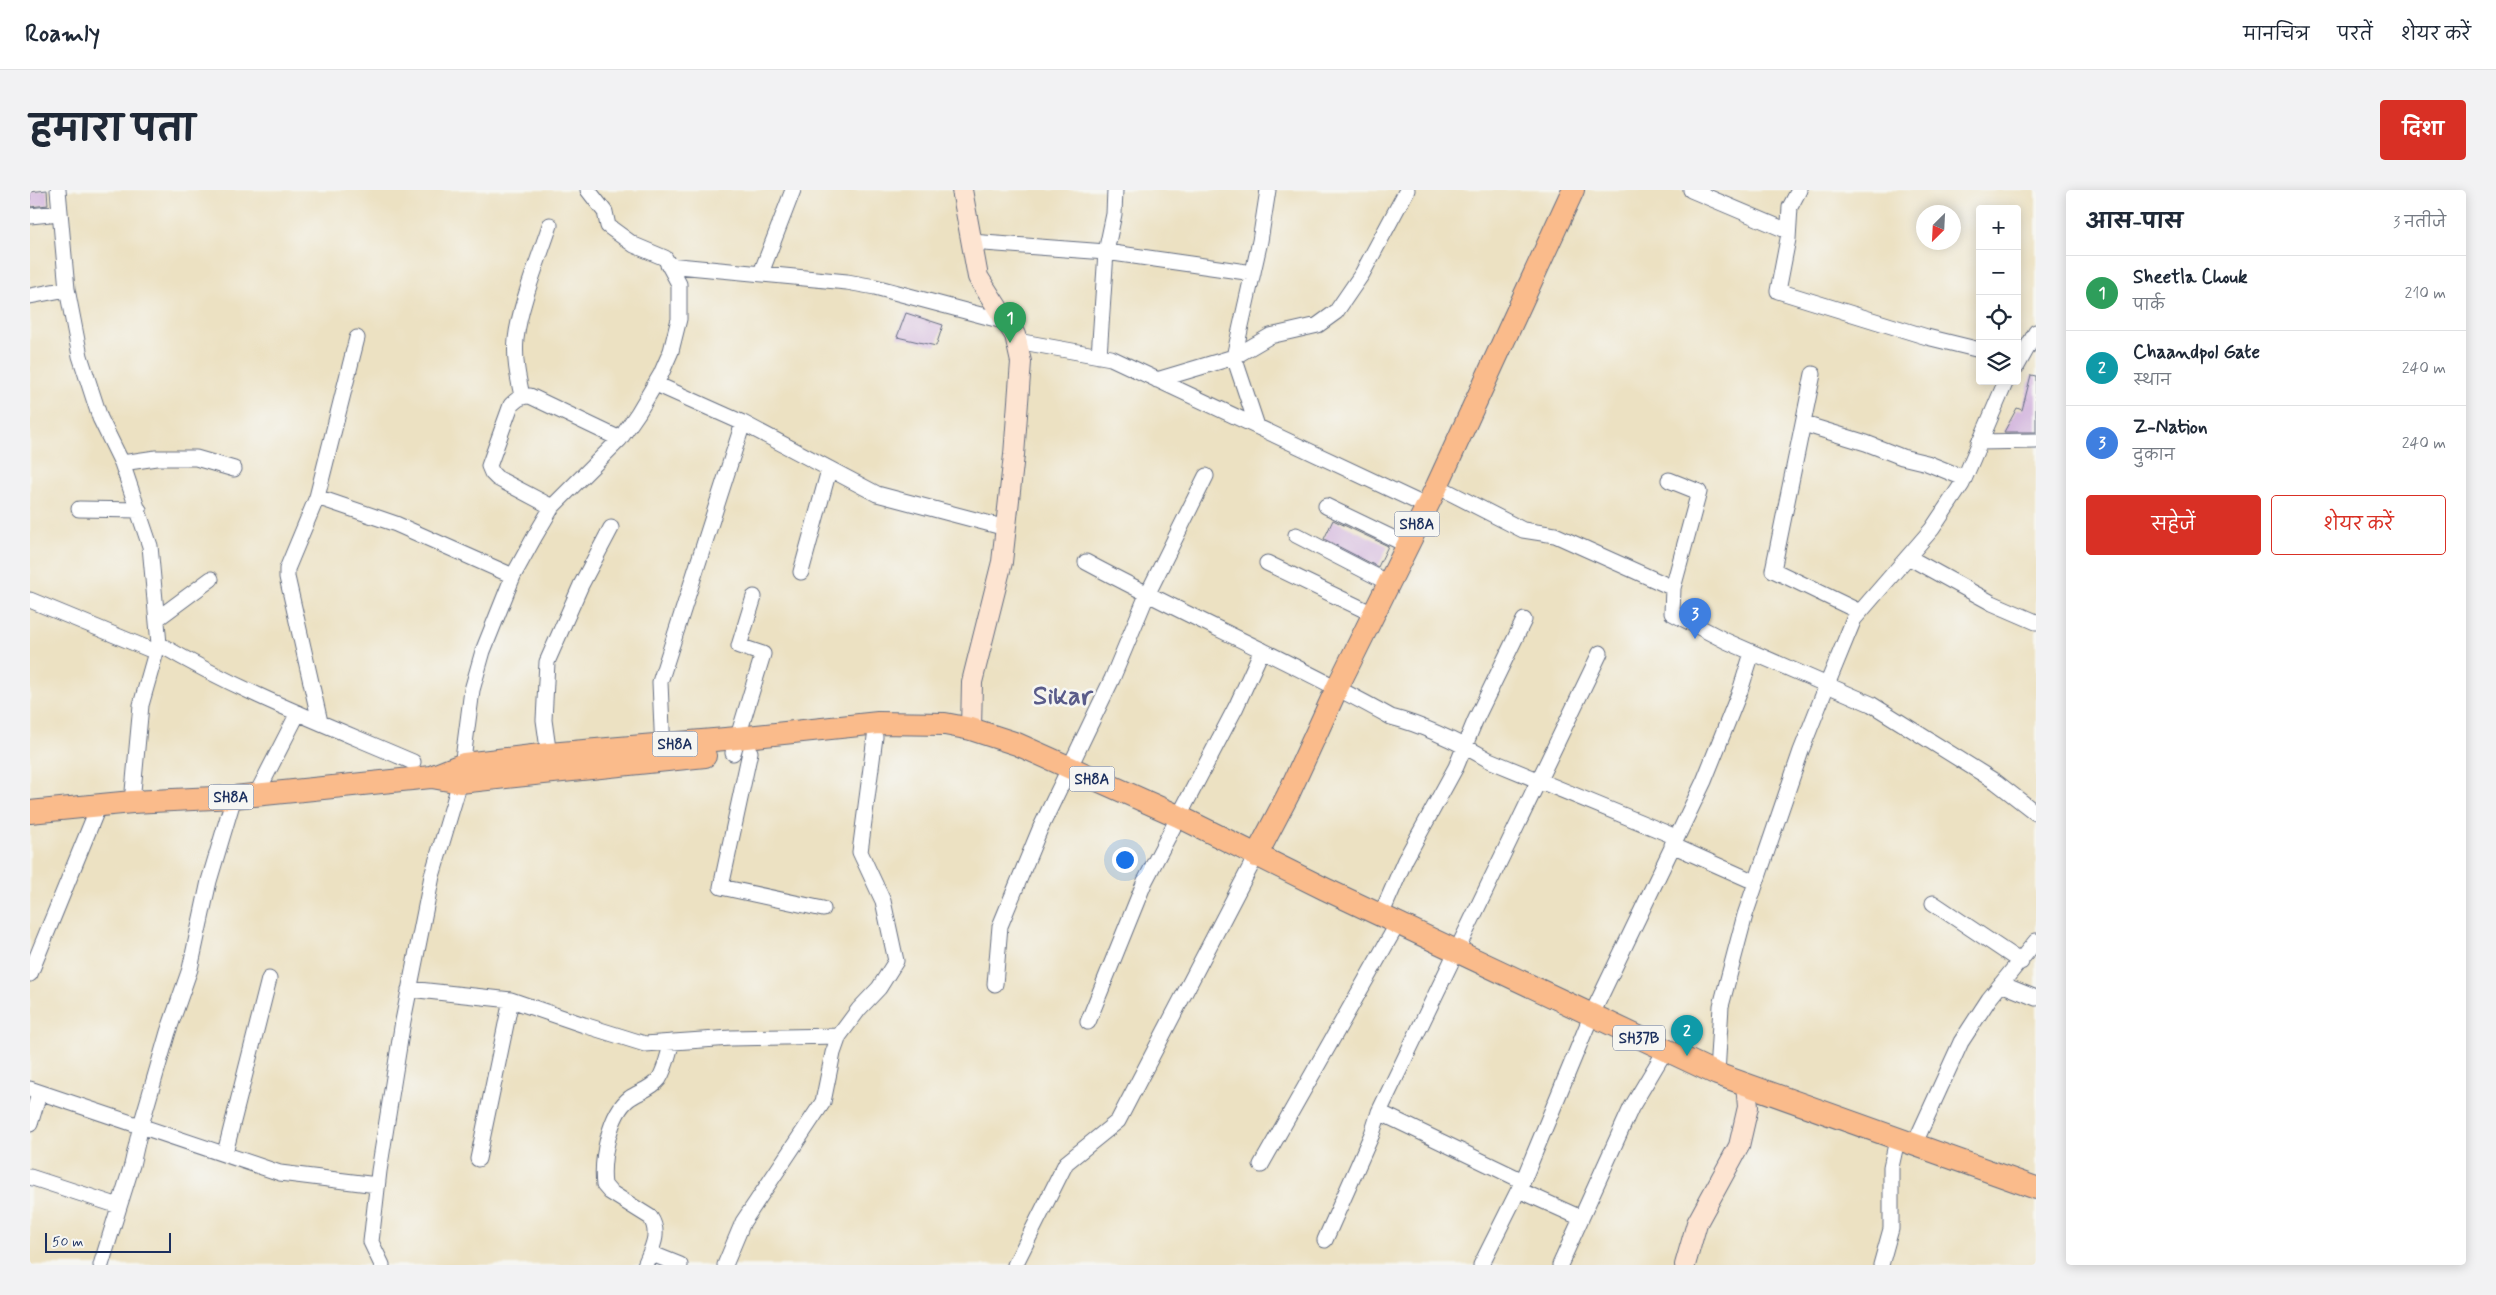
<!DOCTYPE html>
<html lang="hi">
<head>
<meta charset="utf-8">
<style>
	:root { --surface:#fff; --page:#f2f2f3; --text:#1f2937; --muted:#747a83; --line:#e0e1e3; --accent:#d93025 }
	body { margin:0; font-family:Mynerve,"Playpen Sans Deva",sans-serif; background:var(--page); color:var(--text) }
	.controls { position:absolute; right:15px; top:15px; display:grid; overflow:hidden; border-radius:5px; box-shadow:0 2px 12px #0003 }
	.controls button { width:45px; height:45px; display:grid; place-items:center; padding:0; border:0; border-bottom:1px solid var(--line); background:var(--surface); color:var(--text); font:25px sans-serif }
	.compass { position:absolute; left:1886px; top:15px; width:45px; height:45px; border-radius:50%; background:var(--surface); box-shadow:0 2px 12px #0003; rotate:204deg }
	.scale { position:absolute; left:15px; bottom:12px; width:126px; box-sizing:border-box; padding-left:5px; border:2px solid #1b2f5e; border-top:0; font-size:14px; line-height:18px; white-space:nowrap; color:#1b2f5e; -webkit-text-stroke:4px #f6f6f2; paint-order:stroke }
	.you { position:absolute; left:1094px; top:669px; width:18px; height:18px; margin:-12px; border:4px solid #fff; border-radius:50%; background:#1a73e8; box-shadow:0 0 0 8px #1a73e833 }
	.badge { display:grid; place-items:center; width:32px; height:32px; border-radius:50%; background:var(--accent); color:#fff; font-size:16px; font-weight:700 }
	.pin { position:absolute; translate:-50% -41px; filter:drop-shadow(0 1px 2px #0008) }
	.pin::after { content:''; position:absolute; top:26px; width:18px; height:15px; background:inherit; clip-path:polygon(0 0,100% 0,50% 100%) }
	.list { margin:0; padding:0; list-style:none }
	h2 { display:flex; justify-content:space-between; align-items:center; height:65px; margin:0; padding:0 20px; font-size:21px }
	h2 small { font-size:16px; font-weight:400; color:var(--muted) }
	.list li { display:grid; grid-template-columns:32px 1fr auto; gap:15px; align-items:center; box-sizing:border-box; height:75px; padding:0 20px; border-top:1px solid var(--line) }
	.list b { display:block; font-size:19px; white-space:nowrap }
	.list p { margin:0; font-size:16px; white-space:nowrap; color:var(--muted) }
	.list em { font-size:16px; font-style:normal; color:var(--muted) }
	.actions { display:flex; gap:10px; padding:15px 20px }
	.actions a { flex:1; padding:11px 0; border:1px solid var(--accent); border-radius:5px; text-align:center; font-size:18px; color:var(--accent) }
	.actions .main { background:var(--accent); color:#fff }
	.icon { flex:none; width:28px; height:28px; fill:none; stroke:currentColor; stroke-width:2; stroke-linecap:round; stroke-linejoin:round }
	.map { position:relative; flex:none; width:2006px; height:1075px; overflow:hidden; border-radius:5px }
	header { display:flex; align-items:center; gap:30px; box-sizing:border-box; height:70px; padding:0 25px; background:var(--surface); border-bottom:1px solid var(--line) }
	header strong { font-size:24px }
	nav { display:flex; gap:28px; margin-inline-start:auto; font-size:18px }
	.intro { display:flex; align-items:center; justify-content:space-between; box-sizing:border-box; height:120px; padding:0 30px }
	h1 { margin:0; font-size:35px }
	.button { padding:12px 22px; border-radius:5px; background:var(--accent); color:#fff; font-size:18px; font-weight:700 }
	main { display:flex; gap:30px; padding:0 30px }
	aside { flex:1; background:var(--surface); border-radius:5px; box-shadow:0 2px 12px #0003 }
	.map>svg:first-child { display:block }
</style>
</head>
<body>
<header>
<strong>Roamly</strong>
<nav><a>मानचित्र</a><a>परतें</a><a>शेयर करें</a></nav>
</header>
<div class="intro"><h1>हमारा पता</h1><a class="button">दिशा</a></div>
<main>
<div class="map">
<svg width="2006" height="1075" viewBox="0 0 2006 1075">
	<rect width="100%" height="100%" fill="#f6f6f2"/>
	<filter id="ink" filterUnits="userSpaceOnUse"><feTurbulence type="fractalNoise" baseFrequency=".02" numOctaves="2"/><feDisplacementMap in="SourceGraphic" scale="10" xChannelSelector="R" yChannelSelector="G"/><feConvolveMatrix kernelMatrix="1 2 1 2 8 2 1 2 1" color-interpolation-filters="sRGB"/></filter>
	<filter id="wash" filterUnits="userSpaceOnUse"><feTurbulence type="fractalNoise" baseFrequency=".0096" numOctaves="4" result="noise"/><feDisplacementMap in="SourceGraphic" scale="20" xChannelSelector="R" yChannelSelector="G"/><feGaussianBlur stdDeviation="1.12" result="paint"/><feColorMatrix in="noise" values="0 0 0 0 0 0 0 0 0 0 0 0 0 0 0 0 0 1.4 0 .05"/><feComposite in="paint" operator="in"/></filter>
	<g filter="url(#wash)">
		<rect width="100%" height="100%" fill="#ece1c2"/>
		<g id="blocks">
			<path fill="#d0b0dc" d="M 17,0 L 18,15 L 0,17 L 0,2 Z
				M 876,123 L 913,135 L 906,156 L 867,147 Z
				M 2001,185 L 2006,186 L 2006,242 L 1974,242 L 1987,218 L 1992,220 Z
				M 1303,330 L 1358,356 L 1348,377 L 1294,349 Z"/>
		</g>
	</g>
	<g filter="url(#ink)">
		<use href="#blocks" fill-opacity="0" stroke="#646d81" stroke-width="1"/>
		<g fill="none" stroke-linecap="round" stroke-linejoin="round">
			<defs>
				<path id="street" d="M 28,0 L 37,99 L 50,166 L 70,228 L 92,273 L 120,356 L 129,454 C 210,502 297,535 383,572
					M 1661,0 L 1758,41
					M 1769,0 L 1760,17 L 1758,49 L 1748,101 L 1897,147 L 1950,160
					M 0,26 L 30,23
					M 941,52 L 1076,62 L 1223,83
					M 638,75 L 817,92 L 845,97 L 977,132
					M 731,83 L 763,0
					M 0,106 L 37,99
					M 987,151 L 1081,168 L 1396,316
					M 1069,166 L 1076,62 L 1084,24 L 1085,0
					M 1987,176 L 2006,142
					M 1783,184 L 1743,380 L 1830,422
					M 1127,190 L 1204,167 L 1240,146 L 1288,135 L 1306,122 L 1332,84 L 1377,0
					M 626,194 L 713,233 L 847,304 L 976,338
					M 492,206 C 488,187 484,169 486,149 C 490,114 509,69 520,35
					M 1774,234 L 1836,253 L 1872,267 L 1897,273 L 1934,288
					M 1227,236 L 1204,167 L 1230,51 L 1238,0
					M 1949,252 L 2006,251
					M 92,273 L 126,268 L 166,268 L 204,279
					M 1639,290 L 1669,302 L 1643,398
					M 1407,296 L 1493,340 L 1525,345 L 1643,398 L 1642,423 L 1696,451 L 1841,514 L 1966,592 L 2006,623
					M 287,307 L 366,334 L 483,386
					M 1296,316 L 1377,355
					M 522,317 L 467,288 L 462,283 L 459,276 L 481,215 C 487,209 491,206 500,206 L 590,249
					M 49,319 L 109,320
					M 1266,345 L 1359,393
					M 1878,367 L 1962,413 L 2006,432
					M 1056,372 C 1156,426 1261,471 1361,527 C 1396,536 1428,552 1459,570 L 1646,647
					M 1237,373 L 1343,424
					M 771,382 L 799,280
					M 0,410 L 126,462 L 129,454
					M 127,429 L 181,389
					M 290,532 L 257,387 L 257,379 L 287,307 L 327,148
					M 633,562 L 630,492 L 713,233
					M 720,562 L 691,697 L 793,719
					M 703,563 L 733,464 L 709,456 L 724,407
					M 520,573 L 514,530 L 517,472 L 551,395 L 581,338
					M 226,605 L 268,523
					M 102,612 L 111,515 L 126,462
					M 1642,655 L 1718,689
					M 1903,713 L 1991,772
					M 1351,725 L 1375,670 L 1426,577 L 1445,531 L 1494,430
					M 0,784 L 69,615
					M 965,794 L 970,736 L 1010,639 L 1082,489 L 1117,405 L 1176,286
					M 1971,794 L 2006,808
					M 379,799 L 481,810 L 554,835 L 615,854 L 701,848 L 809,846
					M 1058,832 L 1115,691 L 1206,517 L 1232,460
					M 1687,884 L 1691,816 L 1715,725 L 1771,561 L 1799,490 L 1824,429 L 1902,339 L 1932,294 L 1976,191
					M 0,899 L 250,983 L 347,995
					M 1349,922 L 1493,991
					M 0,934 L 9,904
					M 1884,955 L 1931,852 L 1959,809 L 2006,751
					M 195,963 L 239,789
					M 448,969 L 481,810
					M 1231,975 L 1368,733
					M 0,987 L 89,1016
					M 1489,1000 L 1551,1028
					M 1295,1050 L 1342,944 L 1349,922 L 1570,463
					M 620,1063 L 650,1075
					M 71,1075 L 102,975 L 111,935 L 138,842 L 160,779 L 179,691 L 204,607
					M 352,1075 L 341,1052 L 349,981 L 373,831 L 402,686 L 430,592 L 442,500 L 453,461 L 483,386 L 505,346 L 522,317 L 590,249 L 608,223 L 631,184 L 641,161 L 649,129 L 649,94 L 635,68 L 604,55 L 578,36 L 575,22 L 558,0
					M 615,1075 C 622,1058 631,1043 620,1027 L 580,1002 L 574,995 C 571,971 579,923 600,908 C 609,902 622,898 629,889 C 636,878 638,864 642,852
					M 695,1075 L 713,1032 L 793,912 L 803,863 L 809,846 L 829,819 L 849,798 L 866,771 L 853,711 L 830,662 L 845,547
					M 985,1075 L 1036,973 L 1088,931 L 1226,666
					M 1451,1075 L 1493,991 L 1562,824 L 1674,591 L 1710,501 L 1722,463
					M 1530,1075 L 1601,918 L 1635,861
					M 1851,1075 L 1861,1039 L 1861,977 L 1867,950"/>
				<path id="secondary" d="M 932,0 L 948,87 L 985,145 L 991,172 L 984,265 L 972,372 L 942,492 L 941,539
					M 1655,1075 L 1667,1033 L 1709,956 L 1718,917 L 1716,894"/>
				<path id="primary" d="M 402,587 L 430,592 L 675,566
					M 0,622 L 102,612 L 204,607 L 401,587 L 434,574 L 519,564 L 707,548 L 848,533 L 915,534 L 941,539 L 987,554 L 1148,626 L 1295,699 L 1687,884 L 2006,998
					M 1226,666 L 1258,605 L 1307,498 L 1407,296 L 1543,0"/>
			</defs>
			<use href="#street" stroke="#646d81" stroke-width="17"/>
			<use href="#secondary" stroke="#646d81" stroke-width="22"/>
			<use href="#primary" stroke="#646d81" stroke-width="24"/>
			<use href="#street" stroke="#fff" stroke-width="15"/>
			<use href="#secondary" stroke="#fde4d1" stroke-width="20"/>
			<use href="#primary" stroke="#fabb8b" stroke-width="22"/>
		</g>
	</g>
	<g text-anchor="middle" stroke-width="5" stroke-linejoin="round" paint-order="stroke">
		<g fill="#f6f6f2" stroke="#5d6b8a" stroke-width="1">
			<rect x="1364.5" y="321.5" width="45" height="25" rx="4"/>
			<rect x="622.5" y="541.5" width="45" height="25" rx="4"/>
			<rect x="1039.5" y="576.5" width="45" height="25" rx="4"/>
			<rect x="178.5" y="594.5" width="45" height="25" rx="4"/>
			<rect x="1583" y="835.5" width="52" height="25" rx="4"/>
		</g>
		<g font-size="15" font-weight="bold" fill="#1b2f5e">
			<text x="1387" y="339">SH8A</text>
			<text x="645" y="559">SH8A</text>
			<text x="1062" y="594">SH8A</text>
			<text x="201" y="612">SH8A</text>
			<text x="1609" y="853">SH37B</text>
		</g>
		<g font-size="26" font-weight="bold" fill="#5a5c8a" stroke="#f6f6f2">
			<text x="1033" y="514">Sikar</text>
		</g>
	</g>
</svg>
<div class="controls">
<button>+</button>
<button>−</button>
<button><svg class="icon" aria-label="locate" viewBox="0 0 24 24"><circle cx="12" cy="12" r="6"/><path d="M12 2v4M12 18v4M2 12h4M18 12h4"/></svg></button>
<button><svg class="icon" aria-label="layers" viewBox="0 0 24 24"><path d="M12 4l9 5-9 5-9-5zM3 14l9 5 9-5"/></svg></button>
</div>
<svg class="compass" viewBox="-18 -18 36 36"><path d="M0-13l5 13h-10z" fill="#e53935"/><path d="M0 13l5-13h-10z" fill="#747a83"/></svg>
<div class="scale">50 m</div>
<div class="you"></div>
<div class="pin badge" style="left:980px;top:153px;background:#2e9e5b">1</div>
<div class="pin badge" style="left:1657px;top:866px;background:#0f9aa8">2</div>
<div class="pin badge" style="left:1665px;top:449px;background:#3f7fe0">3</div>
</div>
<aside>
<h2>आस-पास<small>3 नतीजे</small></h2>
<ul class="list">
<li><span class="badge" style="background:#2e9e5b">1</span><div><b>Sheetla Chouk</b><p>पार्क</p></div><em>210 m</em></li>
<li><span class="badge" style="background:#0f9aa8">2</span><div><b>Chaandpol Gate</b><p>स्थान</p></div><em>240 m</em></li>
<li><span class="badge" style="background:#3f7fe0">3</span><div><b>Z-Nation</b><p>दुकान</p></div><em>240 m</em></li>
</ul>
<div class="actions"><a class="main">सहेजें</a><a>शेयर करें</a></div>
</aside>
</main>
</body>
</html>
